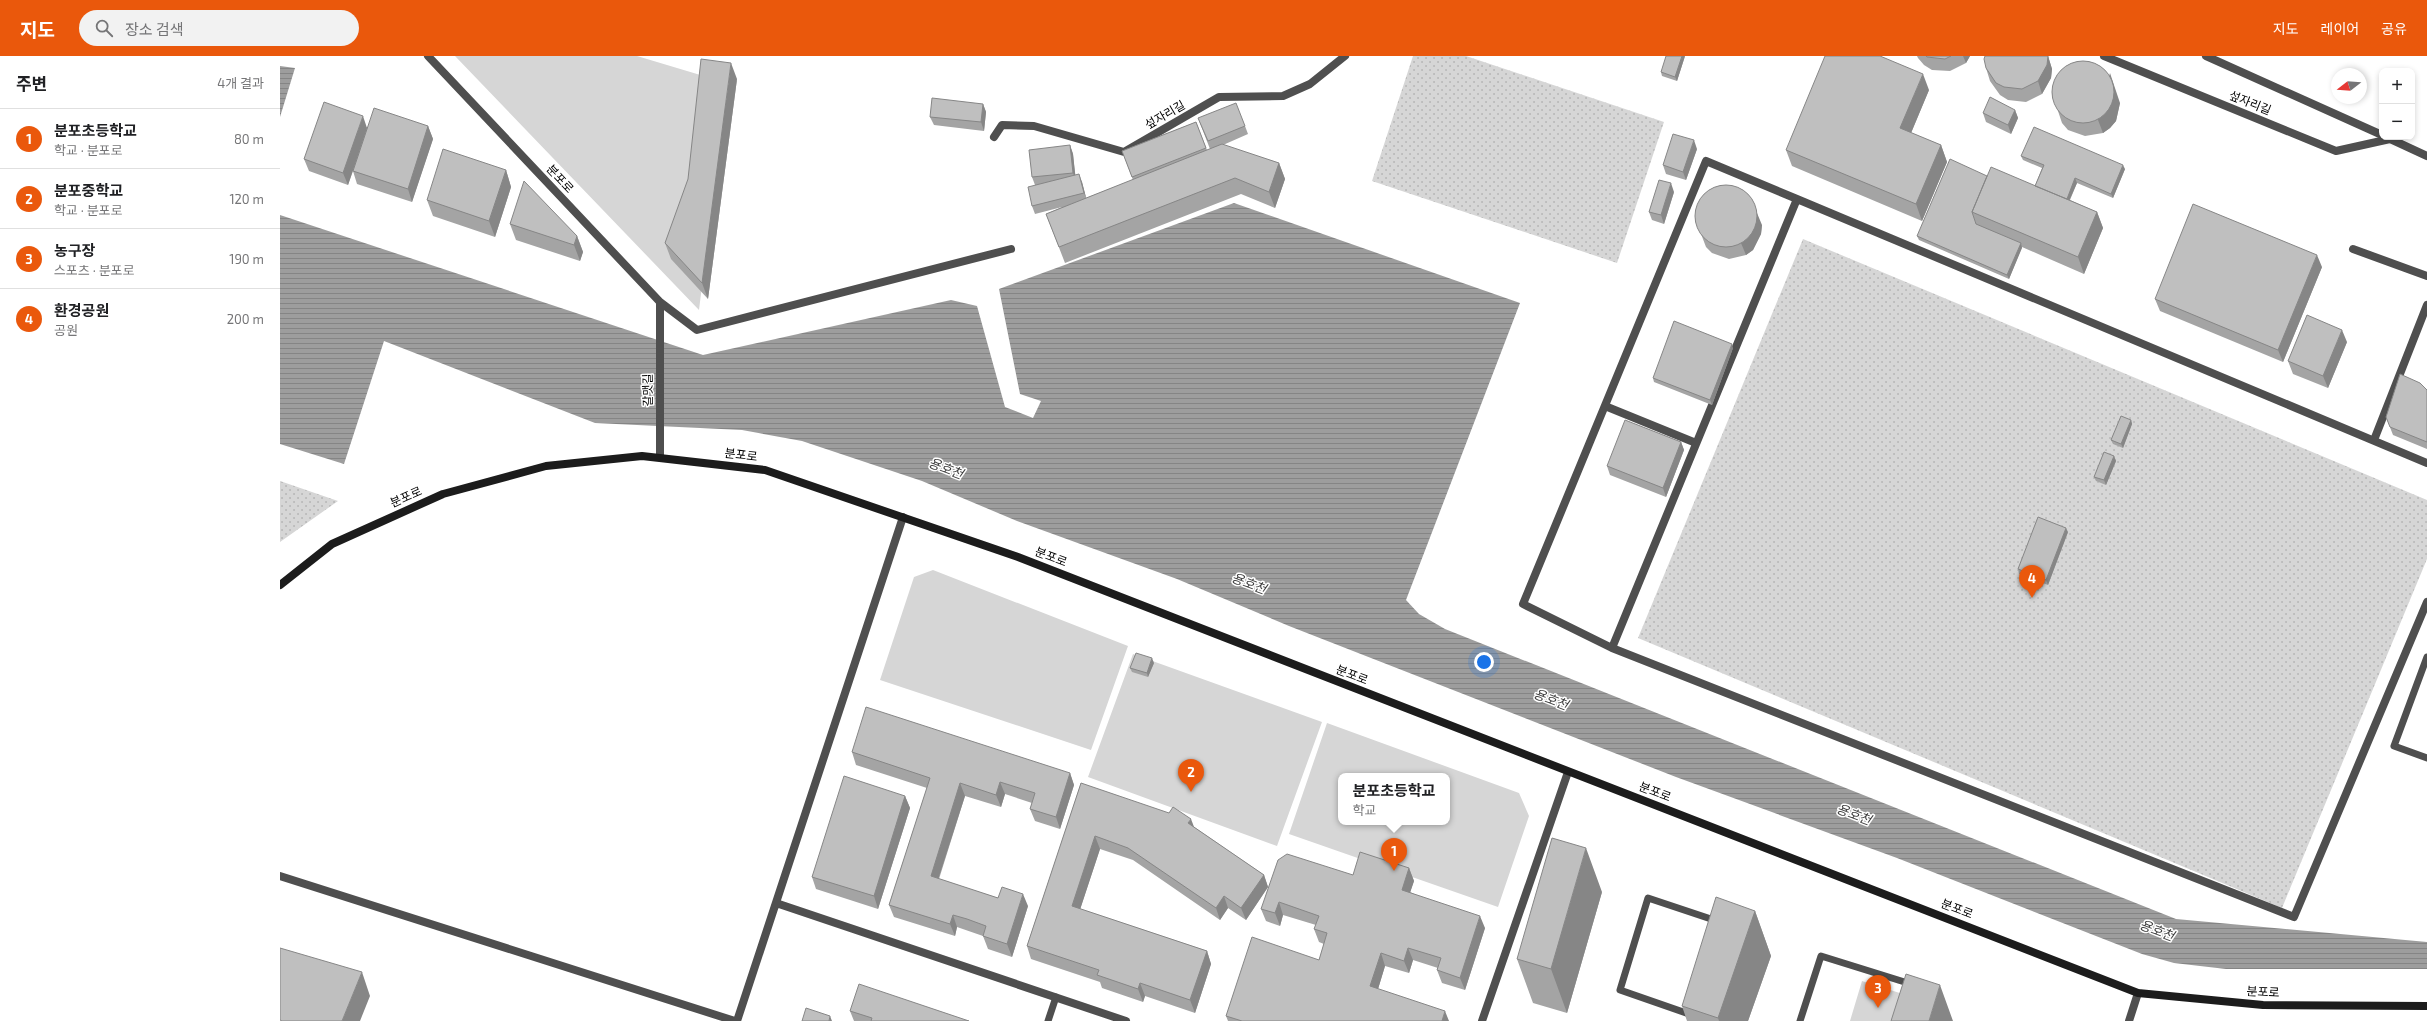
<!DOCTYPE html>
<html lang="ko">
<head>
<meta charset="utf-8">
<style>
	:root { --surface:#fff; --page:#f2f2f2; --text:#202124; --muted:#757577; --line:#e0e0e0; --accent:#ea580c }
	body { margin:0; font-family:"Exo 2","Noto Sans KR",sans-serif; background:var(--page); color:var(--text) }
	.controls { position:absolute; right:12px; top:12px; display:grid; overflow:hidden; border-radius:8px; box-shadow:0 2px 6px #0003 }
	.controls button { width:36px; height:36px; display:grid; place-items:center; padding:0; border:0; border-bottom:1px solid var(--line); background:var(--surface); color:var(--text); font:20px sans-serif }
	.compass { position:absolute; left:2051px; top:12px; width:36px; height:36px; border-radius:50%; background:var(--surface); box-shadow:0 2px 6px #0003; rotate:253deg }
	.you { position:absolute; left:1204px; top:606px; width:14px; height:14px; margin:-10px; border:3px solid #fff; border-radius:50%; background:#1a73e8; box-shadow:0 0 0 6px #1a73e833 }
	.badge { display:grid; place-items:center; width:26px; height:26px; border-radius:50%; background:var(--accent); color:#fff; font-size:13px; font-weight:700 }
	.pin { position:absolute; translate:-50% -33px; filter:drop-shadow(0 1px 2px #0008) }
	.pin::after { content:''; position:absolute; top:21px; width:14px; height:12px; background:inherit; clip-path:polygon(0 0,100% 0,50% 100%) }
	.popup { position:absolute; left:1058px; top:717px; width:112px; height:52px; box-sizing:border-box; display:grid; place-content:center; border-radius:8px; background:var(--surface); filter:drop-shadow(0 1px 3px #0005); font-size:13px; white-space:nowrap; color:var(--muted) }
	.popup b { font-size:15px; color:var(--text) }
	.popup::after { content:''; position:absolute; left:50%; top:100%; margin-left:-8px; border:8px solid transparent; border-top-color:var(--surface) }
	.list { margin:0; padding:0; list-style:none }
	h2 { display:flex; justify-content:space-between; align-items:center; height:52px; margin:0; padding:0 16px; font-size:17px }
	h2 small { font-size:13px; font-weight:400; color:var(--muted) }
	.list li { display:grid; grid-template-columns:26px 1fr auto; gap:12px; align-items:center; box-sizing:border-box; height:60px; padding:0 16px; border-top:1px solid var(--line) }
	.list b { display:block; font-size:15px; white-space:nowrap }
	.list p { margin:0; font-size:13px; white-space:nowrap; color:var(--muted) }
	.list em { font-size:13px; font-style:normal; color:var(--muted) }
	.icon { flex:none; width:22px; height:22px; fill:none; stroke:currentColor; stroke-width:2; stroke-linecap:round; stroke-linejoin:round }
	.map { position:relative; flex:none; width:2147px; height:965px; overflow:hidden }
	header { display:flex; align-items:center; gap:24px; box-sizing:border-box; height:56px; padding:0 20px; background:var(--accent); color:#fff }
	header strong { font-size:19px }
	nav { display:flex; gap:22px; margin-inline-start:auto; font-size:14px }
	.search { width:280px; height:36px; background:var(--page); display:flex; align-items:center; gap:10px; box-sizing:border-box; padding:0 14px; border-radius:22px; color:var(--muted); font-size:15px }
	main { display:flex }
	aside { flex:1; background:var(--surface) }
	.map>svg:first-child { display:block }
</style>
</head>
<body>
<header>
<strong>지도</strong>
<div class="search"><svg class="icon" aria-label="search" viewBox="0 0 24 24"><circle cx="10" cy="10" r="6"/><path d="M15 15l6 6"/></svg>장소 검색</div>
<nav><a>지도</a><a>레이어</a><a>공유</a></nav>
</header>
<main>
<aside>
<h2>주변<small>4개 결과</small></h2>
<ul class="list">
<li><span class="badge">1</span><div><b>분포초등학교</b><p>학교 · 분포로</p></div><em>80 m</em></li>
<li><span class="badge">2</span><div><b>분포중학교</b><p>학교 · 분포로</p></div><em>120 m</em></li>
<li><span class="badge">3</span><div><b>농구장</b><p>스포츠 · 분포로</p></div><em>190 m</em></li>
<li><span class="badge">4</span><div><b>환경공원</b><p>공원</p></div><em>200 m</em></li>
</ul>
</aside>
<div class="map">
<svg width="2147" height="965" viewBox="0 0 2147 965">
	<defs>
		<pattern id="park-dots" width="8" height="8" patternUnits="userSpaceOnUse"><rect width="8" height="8" fill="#d6d6d6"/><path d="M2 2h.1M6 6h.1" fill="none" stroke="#b6b6b6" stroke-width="1.8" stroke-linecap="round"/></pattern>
		<pattern id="water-rules" width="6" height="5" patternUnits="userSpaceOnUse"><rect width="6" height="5" fill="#9d9d9d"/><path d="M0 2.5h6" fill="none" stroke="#858585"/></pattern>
	</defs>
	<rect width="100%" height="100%" fill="#fff"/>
	<path fill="#d6d6d6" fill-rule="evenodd" d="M 175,0 L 357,0 L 447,27 L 419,254 Z
		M 653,514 L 848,590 L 811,694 L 600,624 L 634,521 Z
		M 853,598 L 1042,666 L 997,790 L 808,721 Z
		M 1047,667 L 1239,737 L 1249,760 L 1218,851 L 1009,778 ZM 1061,720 L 1167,720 L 1167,766 L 1061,766 Z
		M 1582,925 L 1626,939 L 1619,965 L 1570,965 Z"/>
	<path fill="url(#park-dots)" d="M 1133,0 L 1186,0 L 1384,66 L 1337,207 L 1092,125 Z
		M 1523,183 L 2147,444 L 2147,503 L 2002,852 L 1358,582 Z
		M 0,425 L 58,445 L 0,486 Z"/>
	<path fill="url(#water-rules)" d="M 0,10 L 15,12 L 0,61 Z
		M 954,147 L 1240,247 L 1126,544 L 1139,558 L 1165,573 L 1896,863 L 2147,886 L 2147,913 L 1946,913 L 1894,907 L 1862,898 L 1617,802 L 1396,721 L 1009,570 L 897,523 L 737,465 L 642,425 L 522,385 L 462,374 L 315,367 L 104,285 L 64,408 L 0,388 L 0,159 L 423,299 L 671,244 L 697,250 L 725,351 L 753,362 L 761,345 L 740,338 L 719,233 Z"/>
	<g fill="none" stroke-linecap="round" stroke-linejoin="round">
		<path stroke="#4f4f4f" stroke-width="7" d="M 2147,601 L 2114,690 L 2147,702
			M 1412,959 L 1340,934 L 1368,842 L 1437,865
			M 768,965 L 776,941
			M 1520,965 L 1541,900 L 1631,928"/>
		<path stroke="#4f4f4f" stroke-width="8" d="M 148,0 L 380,246 L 380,401
			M 1824,0 L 2056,95 L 2110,83
			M 714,81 L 722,69 L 754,70 L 844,96 L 939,41 L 1003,40 L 1030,28 L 1065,0
			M 2073,193 L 2147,220
			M 380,246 L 417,274 L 731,193
			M 1325,350 L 1416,387
			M 2094,384 L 2147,249
			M 2147,407 L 1517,143 L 1332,592 L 2014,861 L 2147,546
			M 1332,592 L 1243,548 L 1426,105 L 1517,143
			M 0,820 L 455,965
			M 496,847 L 846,965
			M 457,965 L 623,461
			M 1202,965 L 1288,716
			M 1849,965 L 1858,937"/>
		<path stroke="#4f4f4f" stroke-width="8" d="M 1926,0 L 2102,79
			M 2106,81 L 2147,100"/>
		<path stroke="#1c1c1c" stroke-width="8" d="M 0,529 L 52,488 L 163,438 L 266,410 L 362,400 L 485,414 L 738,501 L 1858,937 L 1983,949 L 2147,950"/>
	</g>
	<path fill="#a4a4a4" d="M 1405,0 L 1397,25 L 1382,20 L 1381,16 Z
		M 1637,0 L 1690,0 L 1686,7 L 1670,15 L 1652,14 L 1644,9 L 1638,2 Z
		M 1768,0 L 1772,13 L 1771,22 L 1762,38 L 1746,46 L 1728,44 L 1720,39 L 1710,25 L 1706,12 Z
		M 457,23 L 428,243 L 391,203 L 385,187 Z
		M 1649,34 L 1631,77 L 1661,89 L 1667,106 L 1642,165 L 1512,110 L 1506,94 Z
		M 1772,37 L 1840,47 L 1836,65 L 1830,72 L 1823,77 L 1805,80 L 1788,74 L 1782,67 Z
		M 703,48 L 706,56 L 704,75 L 654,69 L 650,61 Z
		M 1735,54 L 1738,62 L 1731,78 L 1706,66 L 1703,57 Z
		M 918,62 L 965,70 L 968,78 L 943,89 L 999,107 L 1005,123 L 995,152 L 961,138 L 785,207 L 766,158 L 782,151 L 755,158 L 752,150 L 755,129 L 752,121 L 790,89 L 793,98 L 795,119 L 802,126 L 806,142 L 853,124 L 842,95 L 916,66 L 927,94 L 930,93 Z
		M 148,70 L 153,83 L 132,146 L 77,128 L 73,115 L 68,129 L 29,115 L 24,103 L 87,71 Z
		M 1417,93 L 1406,124 L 1386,118 L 1383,109 Z
		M 1741,100 L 1845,113 L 1833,142 L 1797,127 L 1790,144 L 1817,156 L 1823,172 L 1804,218 L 1742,191 L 1729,223 L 1639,184 L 1637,180 L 1707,120 L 1755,130 L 1762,112 L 1743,104 Z
		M 226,114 L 231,131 L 215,181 L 153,160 L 147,144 Z
		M 1394,136 L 1384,168 L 1372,164 L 1369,156 Z
		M 1415,162 L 1482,169 L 1481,178 L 1473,194 L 1466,199 L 1449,203 L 1432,197 L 1426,191 Z
		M 230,168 L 297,180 L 303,196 L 300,205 L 236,184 Z
		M 2042,211 L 2003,306 L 1880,255 L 1875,243 Z
		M 2067,286 L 2048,332 L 2013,318 L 2008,305 Z
		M 1453,292 L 1432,349 L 1374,326 L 1373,322 Z
		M 2147,334 L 2147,393 L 2113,379 L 2106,361 Z
		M 1851,364 L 1852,368 L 1843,392 L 1833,388 L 1831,384 Z
		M 1401,386 L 1404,394 L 1386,441 L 1330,419 L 1327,410 Z
		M 1834,400 L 1836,405 L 1826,429 L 1816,425 L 1814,421 Z
		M 1788,476 L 1768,529 L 1739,518 L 1738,513 Z
		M 874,607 L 868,621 L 852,616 L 850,612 Z
		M 572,696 L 790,717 L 794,729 L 780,773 L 755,765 L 750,753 L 752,747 L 725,738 L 721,751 L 685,740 L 659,823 L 718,842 L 748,850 L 732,901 L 708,893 L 703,880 L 677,871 L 675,880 L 614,861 L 609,849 L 647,732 L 576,709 Z
		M 801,727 L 914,771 L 984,819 L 988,831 L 966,864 L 948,852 L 940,864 L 853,804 L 820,793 L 800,853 L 927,895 L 931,908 L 915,957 L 865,940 L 863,946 L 822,932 L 820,926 L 751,903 L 747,890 Z
		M 625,740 L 630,752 L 598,853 L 536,833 L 532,821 Z
		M 1129,812 L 1134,825 L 1130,836 L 1205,872 L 1185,934 L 1162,927 L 1157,914 L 1158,912 L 1133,904 L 1129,917 L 1105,910 L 1098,933 L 1169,965 L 948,965 L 946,960 L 1039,904 L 1044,888 L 1039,886 L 1034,873 L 1036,869 L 1003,859 L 1000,870 L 986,865 L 981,853 L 1073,819 Z
		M 1322,836 L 1287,957 L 1253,947 L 1237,903 Z
		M 1475,855 L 1491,900 L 1468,965 L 1407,965 L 1402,950 Z
		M 570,955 L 689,965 L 574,965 Z"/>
	<path fill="#868686" d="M 1402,0 L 1405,0 L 1397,25 L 1395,21 Z
		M 1683,0 L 1690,0 L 1686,7 Z
		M 1768,0 L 1772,13 L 1771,22 L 1762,38 L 1758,25 Z
		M 451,7 L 457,23 L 428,243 L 422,227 Z
		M 1830,17 L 1840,47 L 1836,65 L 1830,72 L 1823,77 L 1818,64 Z
		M 1643,18 L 1649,34 L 1626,89 L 1620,72 Z
		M 703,48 L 706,56 L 704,75 L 701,66 Z
		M 1735,54 L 1738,62 L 1731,78 L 1728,69 Z
		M 83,60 L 87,72 L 68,129 L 63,117 Z
		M 148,70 L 153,83 L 132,146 L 128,133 Z
		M 1414,84 L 1417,93 L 1406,124 L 1403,116 Z
		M 790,89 L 793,98 L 796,125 L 793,117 Z
		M 1661,89 L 1667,106 L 1642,165 L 1636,148 Z
		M 999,107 L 1005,123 L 995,152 L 989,136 Z
		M 1843,109 L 1845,113 L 1833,142 L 1831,138 Z
		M 226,114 L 231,131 L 215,181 L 209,165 Z
		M 799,118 L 802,126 L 807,145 L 804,137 Z
		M 1795,122 L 1797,127 L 1784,156 L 1783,152 Z
		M 1391,127 L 1394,136 L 1384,168 L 1381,159 Z
		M 1817,156 L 1823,172 L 1804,218 L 1798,201 Z
		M 1477,157 L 1482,169 L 1481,178 L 1473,194 L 1466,199 L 1461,187 Z
		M 297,180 L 303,196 L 300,205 L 294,189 Z
		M 1741,187 L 1742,192 L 1729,223 L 1727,219 Z
		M 2037,199 L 2042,211 L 2003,306 L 1998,294 Z
		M 2062,274 L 2067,286 L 2048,332 L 2043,320 Z
		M 1452,288 L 1453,292 L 1432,349 L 1430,344 Z
		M 1851,364 L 1852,368 L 1843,392 L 1841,388 Z
		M 1401,386 L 1404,394 L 1386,441 L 1383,432 Z
		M 1834,400 L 1836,405 L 1826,429 L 1824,424 Z
		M 1786,472 L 1788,476 L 1768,529 L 1766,524 Z
		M 872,602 L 874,607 L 868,621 L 867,617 Z
		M 790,717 L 794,729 L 780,773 L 776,761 Z
		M 720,726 L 725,738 L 721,751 L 716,739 Z
		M 680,727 L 685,740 L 655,833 L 651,820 Z
		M 625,740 L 630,752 L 598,853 L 594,840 Z
		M 911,763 L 916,776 L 908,767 Z
		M 815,780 L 820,793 L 797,863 L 792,850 Z
		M 1306,792 L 1322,836 L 1287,957 L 1271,913 Z
		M 1129,812 L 1134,825 L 1127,846 L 1122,834 Z
		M 984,819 L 988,831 L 966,864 L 961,852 Z
		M 743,838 L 748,850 L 732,901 L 727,888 Z
		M 944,840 L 948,852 L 940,864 L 936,852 Z
		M 999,846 L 1003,859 L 1000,870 L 995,857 Z
		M 1475,855 L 1491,900 L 1468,965 L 1439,965 L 1438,962 Z
		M 673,859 L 677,871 L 675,880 L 670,868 Z
		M 1200,860 L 1205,872 L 1185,934 L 1180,922 Z
		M 1128,892 L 1133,904 L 1129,917 L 1124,905 Z
		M 927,895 L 931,908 L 915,957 L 910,944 Z
		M 1101,897 L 1105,910 L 1095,943 L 1090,930 Z
		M 82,916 L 90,940 L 80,965 L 62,965 Z
		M 860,927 L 865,940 L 863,946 L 858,933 Z
		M 1660,929 L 1673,965 L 1649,965 Z
		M 1165,955 L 1169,965 L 1162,965 Z
		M 550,960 L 552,965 L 549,965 Z"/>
	<path fill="#bfbfbf" stroke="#868686" d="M 1386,0 L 1402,0 L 1395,21 L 1381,16 Z
		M 1545,0 L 1600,0 L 1643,18 L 1620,72 L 1661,89 L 1636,148 L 1506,94 Z
		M 1646,0 L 1671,0 L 1665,3 L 1647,1 Z
		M 1705,0 L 1768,0 L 1767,9 L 1758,25 L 1742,33 L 1724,31 L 1716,27 L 1706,12 L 1704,3 Z
		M 421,3 L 451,7 L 422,227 L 385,187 L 408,123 Z
		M1772 36a31 31 0 1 1 62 0a31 31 0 1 1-62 0Z
		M 1710,41 L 1735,54 L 1728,69 L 1703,57 Z
		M 652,42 L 703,48 L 701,66 L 650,61 Z
		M 44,46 L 83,60 L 63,117 L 24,103 Z
		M 956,47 L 965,70 L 928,85 L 918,62 Z
		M 94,52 L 148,70 L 128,133 L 73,115 Z
		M 916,66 L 926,92 L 852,121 L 842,95 Z
		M 1754,71 L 1843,109 L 1831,138 L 1795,122 L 1787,143 L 1755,130 L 1764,109 L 1741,100 Z
		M 1393,78 L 1414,84 L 1403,116 L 1383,109 Z
		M 942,88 L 999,107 L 989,136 L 955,122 L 779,191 L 766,158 Z
		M 790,89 L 793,117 L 752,121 L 749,94 Z
		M 163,93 L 226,114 L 209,165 L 147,144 Z
		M 1670,103 L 1707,120 L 1692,156 L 1696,168 L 1741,187 L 1727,219 L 1637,180 Z
		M 1711,111 L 1817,156 L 1798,201 L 1692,156 Z
		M 799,118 L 804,137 L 752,150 L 748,131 Z
		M 1379,124 L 1391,127 L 1381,159 L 1369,156 Z
		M 244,125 L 297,180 L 294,189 L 230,168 Z
		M1415 160a31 31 0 1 1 62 0a31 31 0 1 1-62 0Z
		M 1913,148 L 2037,199 L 1998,294 L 1875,243 Z
		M 2027,259 L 2062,274 L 2043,320 L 2008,305 Z
		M 1394,265 L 1452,288 L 1430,344 L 1373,322 Z
		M 2120,318 L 2140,327 L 2147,334 L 2147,386 L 2110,371 L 2106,361 Z
		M 1841,360 L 1851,364 L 1841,388 L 1831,384 Z
		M 1345,364 L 1401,386 L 1383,432 L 1327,410 Z
		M 1824,396 L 1834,400 L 1824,424 L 1814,421 Z
		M 1758,461 L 1786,472 L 1766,524 L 1738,513 Z
		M 856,597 L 872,602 L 867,617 L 850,612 Z
		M 586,651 L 790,717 L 776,761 L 750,753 L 755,737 L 720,726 L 716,739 L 680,727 L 651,820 L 718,842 L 722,831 L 743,838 L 727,888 L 703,880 L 706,870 L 687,863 L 673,859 L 670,868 L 609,849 L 650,722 L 572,696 Z
		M 564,720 L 625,740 L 594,840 L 532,821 Z
		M 801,727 L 889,757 L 893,751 L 911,763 L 908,767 L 984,819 L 961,852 L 944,840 L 936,852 L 848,792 L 815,780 L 792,850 L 927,895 L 910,944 L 860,927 L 858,933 L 817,919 L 819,914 L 747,890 Z
		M 1272,782 L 1306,792 L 1271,913 L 1237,903 Z
		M 1080,796 L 1129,812 L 1122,834 L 1200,860 L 1180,922 L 1157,914 L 1161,902 L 1128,892 L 1124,905 L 1101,897 L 1090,930 L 1165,955 L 1162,965 L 962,965 L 946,960 L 972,881 L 1039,904 L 1047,877 L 1034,873 L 1039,860 L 999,846 L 995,857 L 981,853 L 998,804 L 1007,798 L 1073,819 Z
		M 1436,841 L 1475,855 L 1438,962 L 1402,950 Z
		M 0,892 L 82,916 L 62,965 L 2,965 L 0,964 Z
		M 1626,918 L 1660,929 L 1649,965 L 1611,965 Z
		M 579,928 L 689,965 L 591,965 L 592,962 L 570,955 Z
		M 526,952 L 550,960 L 549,965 L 522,965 Z"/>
	<g text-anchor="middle" stroke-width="3" stroke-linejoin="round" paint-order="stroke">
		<g font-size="12" fill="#000" stroke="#fff">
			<text transform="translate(1970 47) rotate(22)" y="4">섶자리길</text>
			<text transform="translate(885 59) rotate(-30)" y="4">섶자리길</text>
			<text transform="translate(280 123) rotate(47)" y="4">분포로</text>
			<text transform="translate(368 334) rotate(-91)" y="4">갈맷길</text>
			<text transform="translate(461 399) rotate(7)" y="4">분포로</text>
			<text transform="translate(126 441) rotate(-24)" y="4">분포로</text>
			<text transform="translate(771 501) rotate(21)" y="4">분포로</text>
			<text transform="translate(1072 619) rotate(21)" y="4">분포로</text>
			<text transform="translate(1375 736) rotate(21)" y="4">분포로</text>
			<text transform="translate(1677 853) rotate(21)" y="4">분포로</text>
			<text transform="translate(1983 936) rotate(3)" y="4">분포로</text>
		</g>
		<g font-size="13" font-style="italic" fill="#3e3e3e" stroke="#fff">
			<text transform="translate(666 412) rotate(21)" y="5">용호천</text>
			<text transform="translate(969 527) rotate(21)" y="5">용호천</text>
			<text transform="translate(1271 643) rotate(21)" y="5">용호천</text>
			<text transform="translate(1574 758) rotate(21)" y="5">용호천</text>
			<text transform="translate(1877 874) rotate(21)" y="5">용호천</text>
		</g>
	</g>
</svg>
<div class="controls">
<button>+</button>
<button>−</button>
</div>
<svg class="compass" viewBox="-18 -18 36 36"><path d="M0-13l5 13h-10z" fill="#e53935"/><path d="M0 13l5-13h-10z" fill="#757577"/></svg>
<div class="you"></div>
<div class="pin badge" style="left:1114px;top:815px">1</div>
<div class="popup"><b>분포초등학교</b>학교</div>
<div class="pin badge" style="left:911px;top:736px">2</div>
<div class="pin badge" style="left:1598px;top:952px">3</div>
<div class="pin badge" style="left:1752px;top:542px">4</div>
</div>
</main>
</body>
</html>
